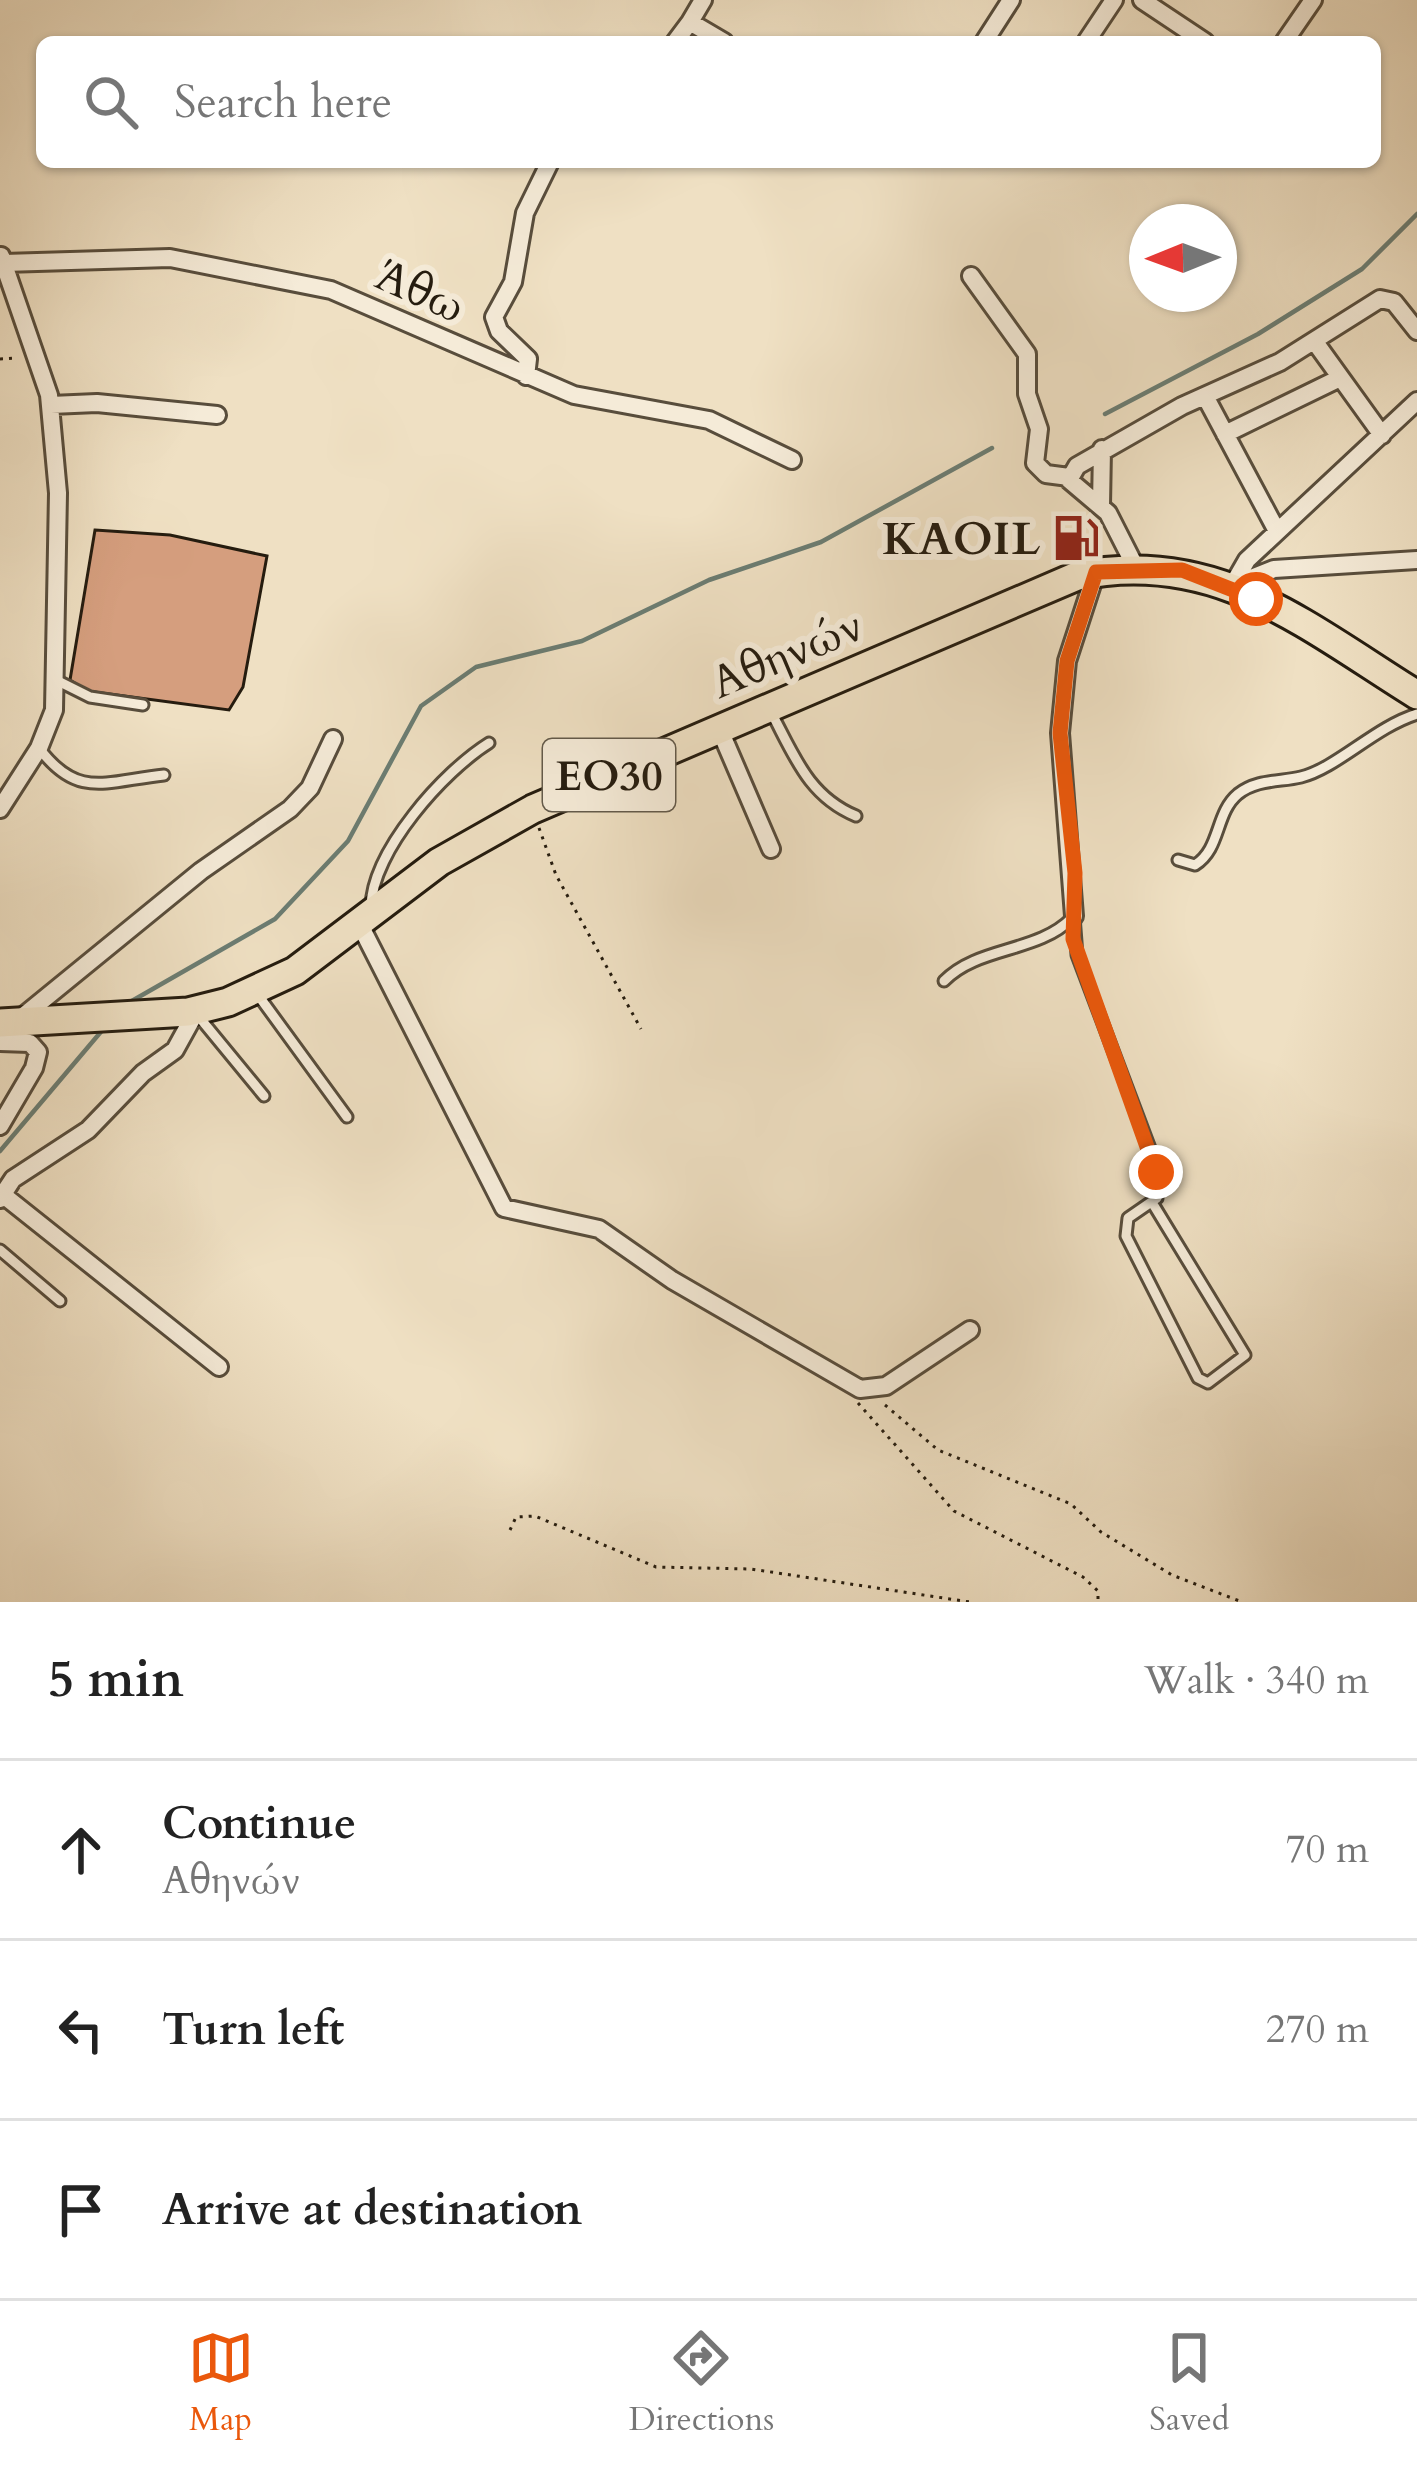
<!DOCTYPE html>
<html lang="en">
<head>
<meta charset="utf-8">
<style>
	:root { --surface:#fff; --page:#f6f6f6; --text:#222; --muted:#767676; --line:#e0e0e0; --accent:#ea580c }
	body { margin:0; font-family:Cardo,serif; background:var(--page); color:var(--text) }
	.compass { position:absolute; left:1129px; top:204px; width:108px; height:108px; border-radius:50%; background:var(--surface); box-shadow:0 3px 9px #0004; rotate:269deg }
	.stop { position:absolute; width:36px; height:36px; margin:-27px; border:9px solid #ea580c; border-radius:50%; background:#fff }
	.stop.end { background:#ea580c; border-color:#fff; box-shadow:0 3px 12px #0008 }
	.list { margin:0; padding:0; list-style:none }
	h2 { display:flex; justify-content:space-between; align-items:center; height:156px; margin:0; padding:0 48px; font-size:51px }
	h2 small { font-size:39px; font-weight:400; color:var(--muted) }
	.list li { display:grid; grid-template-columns:78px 1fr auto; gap:36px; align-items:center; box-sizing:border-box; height:180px; padding:0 48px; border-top:3px solid var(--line) }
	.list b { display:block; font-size:45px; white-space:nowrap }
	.list p { margin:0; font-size:39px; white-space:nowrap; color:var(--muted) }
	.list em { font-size:39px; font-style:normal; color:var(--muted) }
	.icon { flex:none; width:66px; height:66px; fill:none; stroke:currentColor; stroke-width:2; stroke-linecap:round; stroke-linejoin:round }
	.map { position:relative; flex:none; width:1417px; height:1602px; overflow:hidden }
	.search { position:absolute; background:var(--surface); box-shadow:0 3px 9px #0004; left:36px; right:36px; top:36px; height:132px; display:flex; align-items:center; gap:30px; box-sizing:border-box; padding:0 42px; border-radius:18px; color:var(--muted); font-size:45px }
	.sheet { height:696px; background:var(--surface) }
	nav { display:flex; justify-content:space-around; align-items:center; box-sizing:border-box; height:168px; border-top:3px solid var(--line); background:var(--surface); font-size:33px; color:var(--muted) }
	nav a { display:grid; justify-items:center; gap:6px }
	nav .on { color:var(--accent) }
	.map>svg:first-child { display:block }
</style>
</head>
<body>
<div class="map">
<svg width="1417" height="1602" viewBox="0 0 1417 1602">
	<rect width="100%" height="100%" fill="#efe0c3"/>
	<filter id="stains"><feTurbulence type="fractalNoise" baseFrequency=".00167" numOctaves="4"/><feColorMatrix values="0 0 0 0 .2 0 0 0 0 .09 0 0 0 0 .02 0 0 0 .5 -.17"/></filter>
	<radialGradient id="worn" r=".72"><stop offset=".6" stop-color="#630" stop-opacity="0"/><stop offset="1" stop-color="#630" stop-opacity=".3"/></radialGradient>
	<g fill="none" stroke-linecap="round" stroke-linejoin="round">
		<path stroke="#6b7d73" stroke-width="4.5" d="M 1105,414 L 1258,334 L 1362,269 L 1417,214
			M 130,1002 L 275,919 L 348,841 L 421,706 L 476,667 L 582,641 L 709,580 L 821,542 L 992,448
			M 0,1151 L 105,1027"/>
	</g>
	<path fill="#d59e7e" stroke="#251c0f" stroke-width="3" d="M 95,530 L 170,535 L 267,556 L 243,687 L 229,710 L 87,691 L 70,680 Z
		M 1083,539 L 1088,553 L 1074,560 L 1068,545 Z"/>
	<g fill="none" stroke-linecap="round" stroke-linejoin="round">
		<defs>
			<path id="service" d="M 56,680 L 90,697 L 143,705
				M 771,712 C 794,755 808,796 856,816
				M 39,748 C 78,800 106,781 164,775
				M 1178,860 L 1195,865 C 1221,849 1215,813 1238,794 C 1257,779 1280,782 1301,777 C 1337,768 1375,727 1417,714
				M 371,907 C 372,851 444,771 489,743
				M 1074,916 L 1077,955 L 1154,1159 L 1157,1198 L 1128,1218 L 1126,1236 L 1198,1378 L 1208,1383 L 1245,1355 L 1153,1204
				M 944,981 C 978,946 1038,953 1072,918
				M 258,995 L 347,1117
				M 199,1017 L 264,1096
				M 0,1250 L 60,1301"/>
			<path id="minor" d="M 703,0 L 690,22 L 724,42
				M 1142,0 L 1205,42
				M 675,42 L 690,22
				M 984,42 L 1011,0
				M 1086,42 L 1114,0
				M 1284,42 L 1313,0
				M 4,263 L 170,258 L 331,290 L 574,395 L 709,420 L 792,460
				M 971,276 L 1027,354 L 1027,394 L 1039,429 L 1035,463 L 1046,474 L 1069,477
				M 1315,342 L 1382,435
				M 526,376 L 528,359 L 499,331 L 494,317 L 513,282 L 525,213 L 550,162
				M 1205,396 L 1277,531
				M 51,405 L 97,403 L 217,415
				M 1225,434 L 1340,378
				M 1101,505 L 1102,449
				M 1136,568 L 1108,513 L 1069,480 L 1077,466 L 1182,406 L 1280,362 L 1380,299 L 1394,302 L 1417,331
				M 1232,586 L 1247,560 L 1417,401
				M 1241,591 L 1254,577 L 1274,569 L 1417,560
				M 719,728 L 771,849
				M 0,809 L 39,748 L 54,710 L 58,493 L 49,395 L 1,256
				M 1074,916 L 1060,733 L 1067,661 L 1096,572
				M 359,923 L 504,1208 L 599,1229 L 672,1280 L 860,1389 L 886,1386 L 970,1330
				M 16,1022 L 201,871 L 290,809 L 310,788 L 333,739
				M 0,1042 L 30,1043 L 38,1052 L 34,1068 L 0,1126
				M 2,1194 L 219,1367
				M 0,1199 L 13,1179 L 88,1130 L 143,1073 L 175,1050 L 197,1010"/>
			<path id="primary" d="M 0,1023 L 188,1012 L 228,1002 L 295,971 L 439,862 L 533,809 L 1077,576 C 1215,547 1306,626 1417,695"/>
		</defs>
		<use href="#service" stroke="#584d3c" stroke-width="15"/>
		<use href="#minor" stroke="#584d3c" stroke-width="22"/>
		<use href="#primary" stroke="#251c0f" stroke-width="33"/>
		<path stroke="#251c0f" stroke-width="3" stroke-dasharray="3 6" stroke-linecap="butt" d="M 0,359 L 16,358
			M 539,828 L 556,875 L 641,1029
			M 858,1403 L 954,1511 L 1083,1577 L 1098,1591 L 1098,1602
			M 885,1405 L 938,1450 L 1071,1504 L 1101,1532 L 1172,1575 L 1242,1602
			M 510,1530 L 516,1517 L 535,1516 L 656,1567 L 751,1569 L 970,1602"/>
		<use href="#service" stroke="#f5ebd8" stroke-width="9"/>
		<use href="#minor" stroke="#f5ebd8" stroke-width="16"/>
		<use href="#primary" stroke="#efe0c3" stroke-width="27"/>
	</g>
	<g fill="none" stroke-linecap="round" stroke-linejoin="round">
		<path stroke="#ea580c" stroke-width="15" d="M 1156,1172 L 1073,939 L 1075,873 L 1060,733 L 1067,661 L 1096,572 L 1182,570 L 1256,599"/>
	</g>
	<defs>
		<symbol id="fuel-bare" viewBox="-9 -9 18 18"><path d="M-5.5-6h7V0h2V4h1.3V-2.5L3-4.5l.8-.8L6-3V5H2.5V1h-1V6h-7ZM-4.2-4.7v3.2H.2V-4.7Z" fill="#8f2418" stroke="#f5ebd8" stroke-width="2.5" paint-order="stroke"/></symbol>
	</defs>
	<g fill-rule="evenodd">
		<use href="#fuel-bare" x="1043" y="505" width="66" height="66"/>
	</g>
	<g text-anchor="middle" stroke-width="12" stroke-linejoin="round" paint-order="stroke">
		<rect fill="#f5ebd8" stroke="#635a4b" stroke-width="3" x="543" y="739" width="132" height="72" rx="9"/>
		<g font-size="42" font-weight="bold" fill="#251c0f">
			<text x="609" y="790">ΕΟ30</text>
		</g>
		<g font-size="45" fill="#251c0f" stroke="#f5ebd8">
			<text transform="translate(421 290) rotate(24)" y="16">Άθω</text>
			<text transform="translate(786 653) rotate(-23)" y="16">Αθηνών</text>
		</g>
		<g font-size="45" font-weight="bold" fill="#251c0f" stroke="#f5ebd8" text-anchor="end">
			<text x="1040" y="554">KAOIL</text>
		</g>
	</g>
	<rect width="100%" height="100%" filter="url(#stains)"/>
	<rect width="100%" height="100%" fill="url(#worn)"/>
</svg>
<svg class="compass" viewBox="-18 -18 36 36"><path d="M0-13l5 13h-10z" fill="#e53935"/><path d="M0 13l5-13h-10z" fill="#767676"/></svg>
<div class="stop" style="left:1256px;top:599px"></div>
<div class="stop end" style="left:1156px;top:1172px"></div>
<div class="search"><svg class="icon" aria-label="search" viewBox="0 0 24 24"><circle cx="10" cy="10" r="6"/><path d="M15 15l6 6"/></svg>Search here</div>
</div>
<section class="sheet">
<h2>5 min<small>Walk · 340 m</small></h2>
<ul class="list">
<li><svg class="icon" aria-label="ahead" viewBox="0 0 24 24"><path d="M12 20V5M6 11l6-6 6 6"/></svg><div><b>Continue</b><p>Αθηνών</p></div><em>70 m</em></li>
<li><svg class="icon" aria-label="left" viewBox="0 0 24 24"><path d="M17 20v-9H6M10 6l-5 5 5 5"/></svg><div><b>Turn left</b></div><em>270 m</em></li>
<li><svg class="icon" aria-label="arrive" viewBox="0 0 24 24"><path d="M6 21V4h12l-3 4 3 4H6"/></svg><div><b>Arrive at destination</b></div></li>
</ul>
</section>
<nav>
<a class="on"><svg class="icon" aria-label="map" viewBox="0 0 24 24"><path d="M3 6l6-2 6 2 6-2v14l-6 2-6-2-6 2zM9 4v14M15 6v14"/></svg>Map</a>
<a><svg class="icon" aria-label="directions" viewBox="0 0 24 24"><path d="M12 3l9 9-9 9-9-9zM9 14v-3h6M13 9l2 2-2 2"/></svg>Directions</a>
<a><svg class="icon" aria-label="saved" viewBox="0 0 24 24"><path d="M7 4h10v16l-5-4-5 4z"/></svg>Saved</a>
</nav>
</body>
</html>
